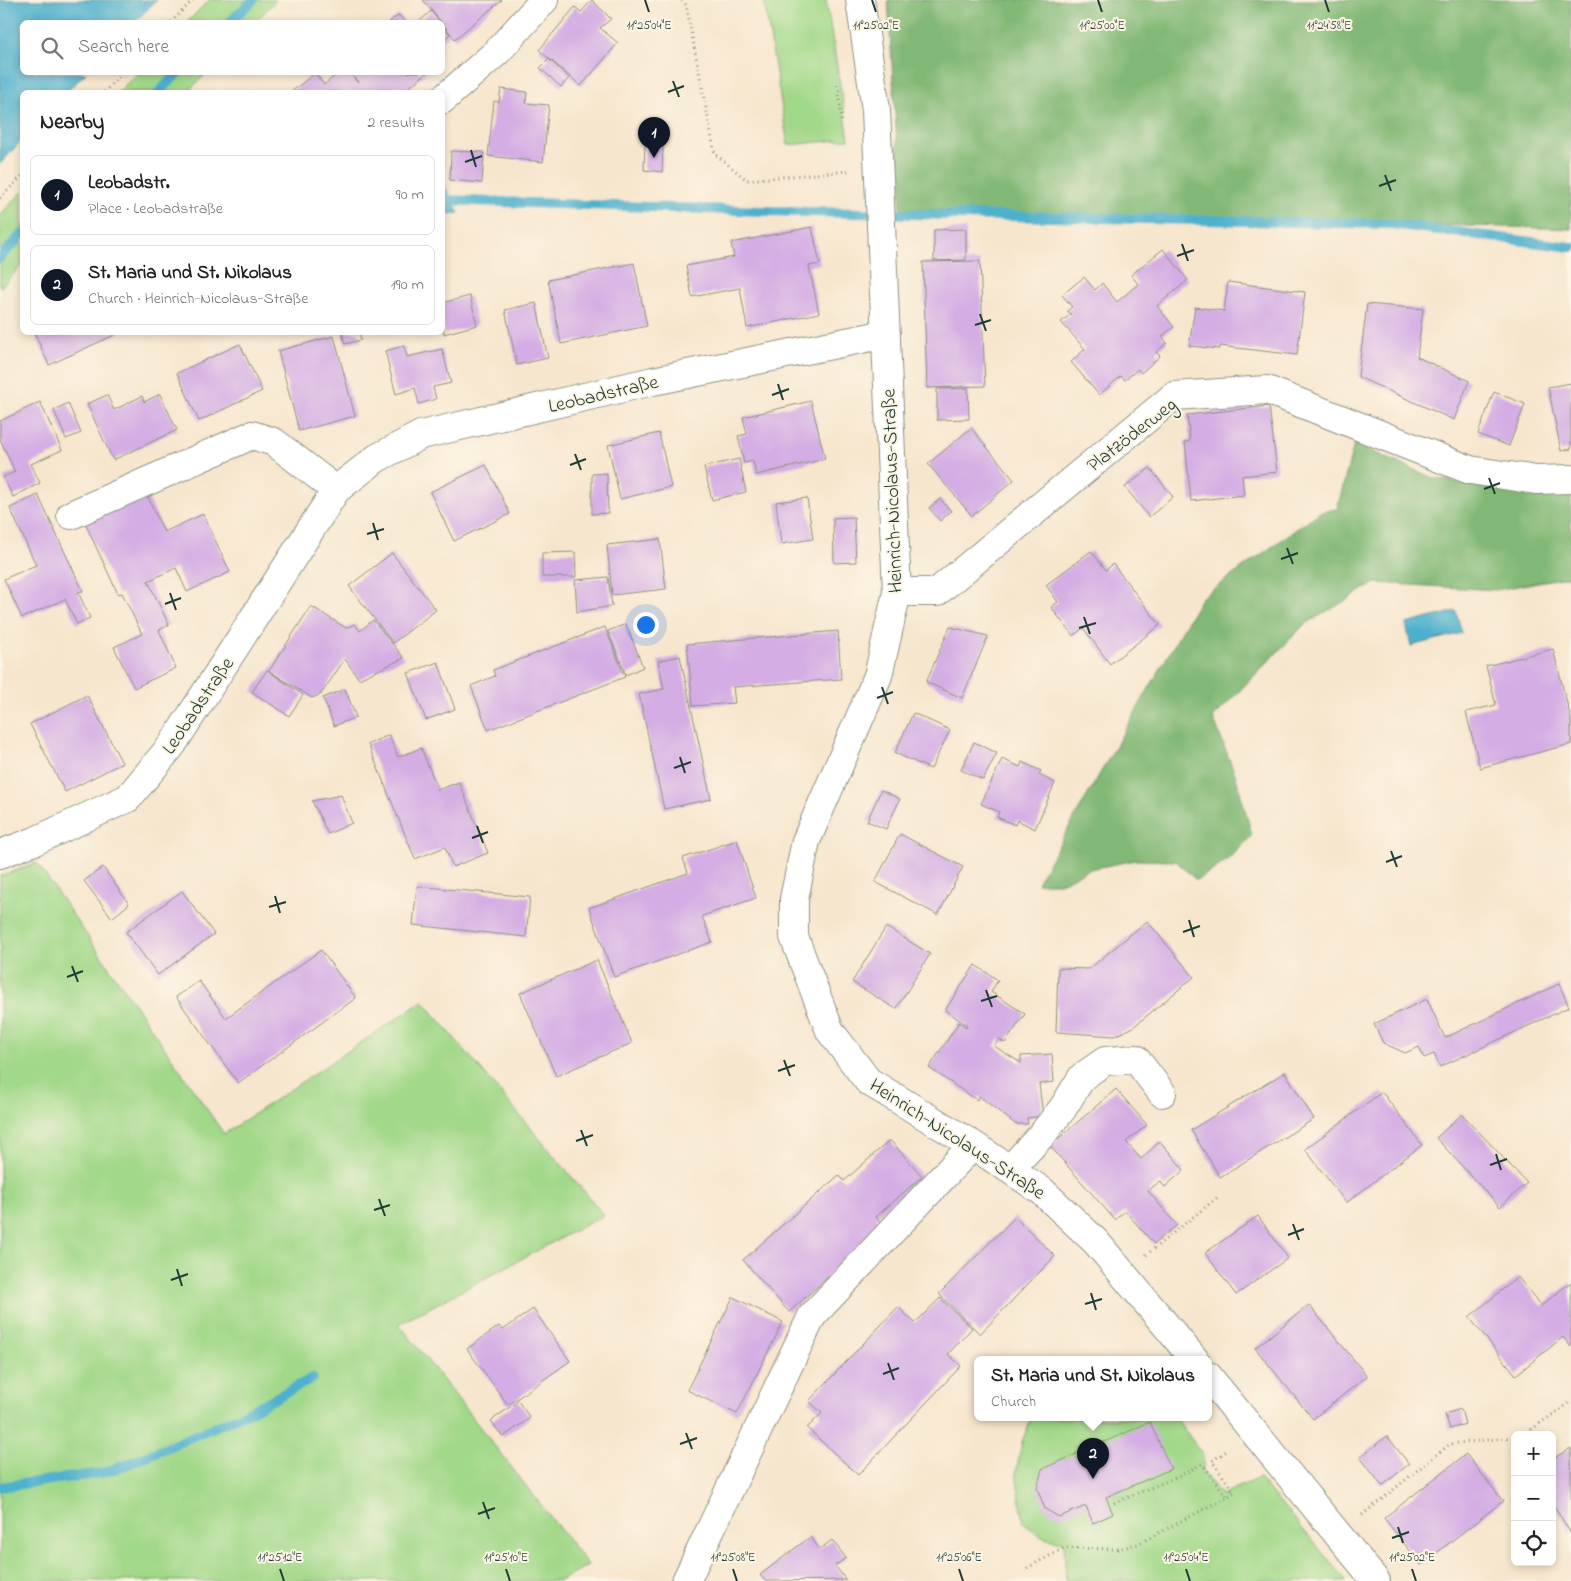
<!DOCTYPE html>
<html lang="en">
<head>
<meta charset="utf-8">
<style>
	:root { --surface:#fff; --page:#f2f2f2; --text:#222; --muted:#767676; --line:#e0e0e0; --accent:#111827 }
	body { margin:0; font-family:"Indie Flower",sans-serif; background:var(--page); color:var(--text) }
	.controls { position:absolute; right:15px; bottom:15px; display:grid; overflow:hidden; border-radius:8px; box-shadow:0 2px 8px #0003 }
	.controls button { width:45px; height:45px; display:grid; place-items:center; padding:0; border:0; border-bottom:1px solid var(--line); background:var(--surface); color:var(--text); font:25px sans-serif }
	.you { position:absolute; left:645px; top:624px; width:18px; height:18px; margin:-12px; border:4px solid #fff; border-radius:50%; background:#1a73e8; box-shadow:0 0 0 8px #1a73e833 }
	.badge { display:grid; place-items:center; width:32px; height:32px; border-radius:50%; background:var(--accent); color:#fff; font-size:16px; font-weight:700 }
	.pin { position:absolute; translate:-50% -41px; filter:drop-shadow(0 1px 2px #0008) }
	.pin::after { content:''; position:absolute; top:26px; width:18px; height:15px; background:inherit; clip-path:polygon(0 0,100% 0,50% 100%) }
	.popup { position:absolute; left:974px; top:1356px; width:238px; height:65px; box-sizing:border-box; display:grid; place-content:center; border-radius:8px; background:var(--surface); filter:drop-shadow(0 1px 4px #0005); font-size:16px; white-space:nowrap; color:var(--muted) }
	.popup b { font-size:19px; color:var(--text) }
	.popup::after { content:''; position:absolute; left:50%; top:100%; margin-left:-10px; border:10px solid transparent; border-top-color:var(--surface) }
	.list { margin:0; padding:0; list-style:none }
	h2 { display:flex; justify-content:space-between; align-items:center; height:65px; margin:0; padding:0 20px; font-size:21px }
	h2 small { font-size:16px; font-weight:400; color:var(--muted) }
	.list li { display:grid; grid-template-columns:32px 1fr auto; gap:15px; align-items:center; box-sizing:border-box; height:80px; margin:0 10px 10px; padding:0 10px; border:1px solid var(--line); border-radius:8px }
	.list b { display:block; font-size:19px; white-space:nowrap }
	.list p { margin:0; font-size:16px; white-space:nowrap; color:var(--muted) }
	.list em { font-size:16px; font-style:normal; color:var(--muted) }
	.icon { flex:none; width:28px; height:28px; fill:none; stroke:currentColor; stroke-width:2; stroke-linecap:round; stroke-linejoin:round }
	.map { position:relative; flex:none; width:1571px; height:1581px; overflow:hidden }
	.search { position:absolute; background:var(--surface); box-shadow:0 2px 8px #0003; left:20px; top:20px; width:425px; height:55px; display:flex; align-items:center; gap:12px; box-sizing:border-box; padding:0 18px; border-radius:8px; color:var(--muted); font-size:19px }
	.panel { position:absolute; background:var(--surface); box-shadow:0 2px 8px #0003; left:20px; top:90px; width:425px; height:245px; border-radius:8px }
	.map>svg:first-child { display:block }
</style>
</head>
<body>
<div class="map">
<svg width="1571" height="1581" viewBox="0 0 1571 1581">
	<rect width="100%" height="100%" fill="#fcf5e5"/>
	<filter id="ink" filterUnits="userSpaceOnUse"><feTurbulence type="fractalNoise" baseFrequency=".02" numOctaves="2"/><feDisplacementMap in="SourceGraphic" scale="10" xChannelSelector="R" yChannelSelector="G"/><feConvolveMatrix kernelMatrix="1 2 1 2 8 2 1 2 1" color-interpolation-filters="sRGB"/></filter>
	<filter id="wash" filterUnits="userSpaceOnUse"><feTurbulence type="fractalNoise" baseFrequency=".0096" numOctaves="4" result="noise"/><feDisplacementMap in="SourceGraphic" scale="20" xChannelSelector="R" yChannelSelector="G"/><feGaussianBlur stdDeviation="1.12" result="paint"/><feColorMatrix in="noise" values="0 0 0 0 0 0 0 0 0 0 0 0 0 0 0 0 0 1.4 0 .05"/><feComposite in="paint" operator="in"/></filter>
	<g filter="url(#wash)">
		<rect width="100%" height="100%" fill="#f7e6ce"/>
		<path fill="#a2d889" stroke="#608a5e" d="M 209,0 L 276,0 L 255,22 L 187,22 Z
			M 764,0 L 826,0 L 849,139 L 788,145 Z
			M 138,73 L 138,72 L 207,73 L 187,92 L 118,92 Z
			M 22,192 L 22,265 L 0,288 L 0,215 Z
			M 37,863 L 224,1134 L 423,1001 L 604,1215 L 399,1324 L 588,1565 L 560,1581 L 0,1581 L 0,876 Z
			M 1031,1418 L 1176,1418 L 1203,1455 L 1203,1471 L 1221,1495 L 1259,1478 L 1347,1581 L 1066,1581 L 1064,1542 L 1047,1539 L 1024,1524 L 1016,1473 L 1022,1442 Z"/>
		<path fill="#81b875" stroke="#507a54" d="M 888,0 L 1571,0 L 1571,229 L 901,209 Z
			M 1354,444 L 1431,477 L 1531,497 L 1571,496 L 1571,576 L 1496,590 L 1375,583 L 1304,625 L 1213,718 L 1235,774 L 1252,835 C 1235,855 1219,868 1196,880 L 1176,861 L 1136,860 L 1090,869 L 1060,883 L 1037,883 L 1201,598 L 1320,512 L 1337,509 Z"/>
		<path fill="#4eb0cd" stroke="#367680" d="M 0,0 L 157,0 L 135,22 L 22,22 L 22,72 L 86,73 L 67,92 L 22,92 L 22,140 L 0,164 Z
			M 442,183 L 443,183 L 459,213 L 443,214 Z
			M 1456,611 L 1462,633 L 1411,646 L 1406,624 Z"/>
		<g fill="none" stroke-linecap="round" stroke-linejoin="round">
			<path stroke="#4eb0cd" stroke-width="10" d="M 230,22 L 253,0
				M 159,92 L 179,72
				M 442,200 L 763,211 L 1392,224 L 1571,247
				M 0,258 L 22,234
				M 0,1487 L 102,1473 L 128,1464 L 245,1414 L 313,1378"/>
		</g>
		<g id="blocks">
			<path fill="#d4ade4" d="M 423,0 L 502,0 L 455,39 Z
				M 592,0 L 611,19 L 600,28 L 618,43 L 581,86 L 539,50 L 575,7 L 581,12 Z
				M 431,11 L 440,22 L 417,22 L 421,20 Z
				M 399,15 L 405,22 L 389,22 Z
				M 442,25 L 450,34 L 442,41 Z
				M 549,59 L 569,78 L 561,87 L 540,68 Z
				M 339,72 L 349,72 L 359,84 L 350,72 L 428,72 L 403,92 L 291,92 L 315,73 L 324,85 Z
				M 501,89 L 527,92 L 526,103 L 549,105 L 543,162 L 488,156 L 494,101 L 499,102 Z
				M 645,145 L 663,146 L 662,172 L 644,170 Z
				M 451,151 L 484,152 L 482,183 L 450,180 Z
				M 812,227 L 820,264 L 809,266 L 819,313 L 747,328 L 740,288 L 692,297 L 686,266 L 734,257 L 731,243 Z
				M 966,229 L 966,260 L 934,261 L 934,230 Z
				M 1163,249 L 1188,280 L 1157,306 L 1174,327 L 1162,336 L 1167,343 L 1156,352 L 1160,356 L 1141,373 L 1138,369 L 1125,380 L 1121,376 L 1099,395 L 1071,362 L 1085,349 L 1061,322 L 1071,314 L 1067,311 L 1072,307 L 1062,295 L 1084,277 L 1095,290 L 1102,283 L 1117,302 L 1138,284 L 1131,275 Z
				M 980,261 L 985,386 L 927,388 L 923,262 Z
				M 634,263 L 647,326 L 561,344 L 548,280 Z
				M 1228,282 L 1305,292 L 1297,355 L 1220,346 L 1219,349 L 1189,346 L 1195,307 L 1224,311 Z
				M 470,296 L 477,325 L 444,334 L 442,303 Z
				M 536,303 L 548,358 L 517,365 L 505,310 Z
				M 1367,304 L 1423,309 L 1417,357 L 1469,381 L 1454,420 L 1358,377 Z
				M 34,332 L 121,332 L 49,365 Z
				M 342,332 L 359,332 L 361,340 L 345,344 Z
				M 334,336 L 355,416 L 299,431 L 278,351 Z
				M 240,344 L 262,391 L 199,421 L 177,373 Z
				M 404,346 L 407,357 L 442,349 L 451,383 L 433,387 L 436,399 L 419,404 L 415,388 L 396,394 L 385,351 Z
				M 1571,383 L 1571,449 L 1561,451 L 1548,387 Z
				M 968,388 L 969,419 L 937,420 L 937,389 Z
				M 1494,392 L 1525,404 L 1509,446 L 1478,434 Z
				M 160,394 L 177,430 L 113,460 L 87,404 L 107,395 L 114,410 L 142,396 L 144,402 Z
				M 811,401 L 825,459 L 756,475 L 753,461 L 744,463 L 738,436 L 747,434 L 743,417 Z
				M 40,402 L 62,450 L 31,464 L 40,483 L 13,497 L 3,477 L 15,472 L 0,439 L 0,421 Z
				M 68,403 L 81,433 L 66,439 L 54,410 Z
				M 1269,406 L 1277,472 L 1242,476 L 1244,495 L 1191,501 L 1185,442 L 1190,441 L 1187,415 Z
				M 971,428 L 1014,480 L 972,516 L 928,464 Z
				M 659,433 L 671,487 L 620,499 L 608,445 Z
				M 739,459 L 746,492 L 712,500 L 704,467 Z
				M 486,465 L 510,514 L 454,541 L 430,492 Z
				M 1150,468 L 1173,497 L 1149,517 L 1125,487 Z
				M 607,473 L 608,513 L 592,514 L 592,474 Z
				M 38,495 L 83,591 L 78,592 L 90,618 L 77,624 L 65,599 L 22,618 L 4,579 L 36,565 L 10,508 Z
				M 147,495 L 164,532 L 203,514 L 230,572 L 187,592 L 176,568 L 148,581 L 169,625 L 159,630 L 176,668 L 134,688 L 114,647 L 142,634 L 122,593 L 118,594 L 85,523 Z
				M 807,498 L 813,539 L 781,544 L 776,502 Z
				M 940,499 L 951,511 L 940,521 L 929,508 Z
				M 854,517 L 856,562 L 834,563 L 833,518 Z
				M 660,539 L 666,589 L 612,595 L 607,545 Z
				M 1091,551 L 1106,570 L 1113,564 L 1160,625 L 1110,664 L 1083,628 L 1073,636 L 1051,607 L 1058,602 L 1046,585 Z
				M 575,552 L 576,577 L 542,577 L 542,553 Z
				M 392,553 L 436,610 L 393,643 L 349,586 Z
				M 608,577 L 612,606 L 577,612 L 575,580 Z
				M 311,606 L 346,628 L 355,624 L 360,631 L 373,620 L 404,658 L 359,679 L 345,659 L 321,694 L 312,698 L 269,671 Z
				M 626,624 L 643,667 L 626,675 L 608,631 Z
				M 605,627 L 625,677 L 488,730 L 471,686 L 495,676 L 493,670 Z
				M 950,627 L 988,636 L 962,698 L 926,682 Z
				M 838,631 L 841,679 L 733,687 L 735,703 L 693,706 L 687,644 Z
				M 1553,649 L 1571,719 L 1571,744 L 1480,768 L 1466,712 L 1496,705 L 1486,666 Z
				M 680,656 L 711,799 L 664,809 L 639,694 L 664,689 L 658,661 Z
				M 438,662 L 455,709 L 426,720 L 408,673 Z
				M 267,670 L 303,695 L 289,716 L 252,692 Z
				M 345,689 L 356,717 L 334,726 L 323,698 Z
				M 87,695 L 122,763 L 65,792 L 30,724 Z
				M 913,713 L 950,730 L 931,769 L 895,753 Z
				M 389,735 L 398,757 L 421,748 L 438,790 L 459,782 L 488,853 L 453,867 L 445,847 L 415,859 L 368,744 Z
				M 974,742 L 997,753 L 983,780 L 961,770 Z
				M 1002,759 L 1020,767 L 1022,762 L 1041,771 L 1039,775 L 1055,783 L 1035,829 L 1017,820 L 1015,825 L 997,817 L 999,812 L 981,804 Z
				M 881,790 L 900,799 L 886,829 L 867,821 Z
				M 341,795 L 352,823 L 328,834 L 312,801 Z
				M 900,834 L 963,867 L 938,915 L 875,882 Z
				M 737,840 L 756,898 L 702,916 L 712,942 L 614,977 L 589,908 L 688,873 L 683,858 Z
				M 103,867 L 129,904 L 112,918 L 84,881 Z
				M 417,886 L 530,897 L 526,937 L 413,925 Z
				M 182,891 L 214,934 L 158,975 L 126,932 Z
				M 1147,921 L 1194,977 L 1132,1028 L 1114,1036 L 1056,1032 L 1058,968 L 1089,969 Z
				M 886,927 L 930,954 L 896,1009 L 852,982 Z
				M 321,950 L 356,998 L 238,1083 L 176,997 L 199,981 L 226,1018 Z
				M 597,960 L 632,1043 L 556,1076 L 520,993 Z
				M 975,965 L 998,980 L 991,992 L 1025,1014 L 1005,1043 L 999,1039 L 994,1046 L 1021,1063 L 1021,1056 L 1052,1054 L 1054,1082 L 1039,1084 L 1043,1116 L 1027,1118 L 1028,1124 L 1015,1124 L 979,1096 L 977,1100 L 929,1068 L 959,1022 L 966,1027 L 967,1025 L 945,1010 Z
				M 1559,984 L 1569,1007 L 1440,1067 L 1434,1054 L 1424,1058 L 1419,1047 L 1405,1053 L 1383,1043 L 1374,1024 L 1427,999 L 1445,1038 Z
				M 1285,1072 L 1314,1119 L 1220,1177 L 1191,1130 Z
				M 1116,1089 L 1147,1125 L 1126,1142 L 1141,1159 L 1160,1141 L 1184,1170 L 1165,1187 L 1160,1181 L 1148,1191 L 1177,1225 L 1154,1244 L 1125,1211 L 1115,1220 L 1050,1146 Z
				M 1382,1092 L 1422,1145 L 1346,1203 L 1305,1149 Z
				M 1462,1114 L 1527,1183 L 1500,1207 L 1436,1138 Z
				M 890,1140 L 922,1176 L 876,1217 L 884,1227 L 789,1312 L 743,1260 L 839,1175 L 844,1181 Z
				M 1258,1216 L 1288,1258 L 1236,1295 L 1205,1253 Z
				M 1015,1217 L 1055,1256 L 980,1334 L 939,1294 Z
				M 1518,1277 L 1541,1306 L 1571,1282 L 1571,1347 L 1563,1337 L 1516,1375 L 1469,1317 Z
				M 733,1297 L 783,1322 L 737,1414 L 687,1390 Z
				M 940,1298 L 972,1328 L 948,1354 L 961,1366 L 858,1475 L 807,1428 L 822,1413 L 809,1401 L 898,1307 L 915,1323 Z
				M 1309,1305 L 1367,1376 L 1313,1419 L 1255,1348 Z
				M 533,1309 L 570,1361 L 508,1405 L 467,1349 L 499,1326 L 503,1330 Z
				M 518,1401 L 530,1418 L 503,1437 L 491,1421 Z
				M 1461,1409 L 1465,1424 L 1450,1429 L 1445,1414 Z
				M 1150,1422 L 1171,1469 L 1106,1497 L 1113,1514 L 1093,1523 L 1086,1506 L 1059,1517 L 1045,1509 L 1037,1488 L 1042,1469 Z
				M 1387,1436 L 1409,1464 L 1382,1486 L 1360,1457 Z
				M 1571,1448 L 1571,1534 L 1552,1502 L 1552,1459 Z
				M 1466,1454 L 1503,1501 L 1421,1565 L 1384,1518 Z
				M 810,1537 L 820,1549 L 832,1540 L 846,1558 L 835,1566 L 846,1580 L 765,1581 L 760,1575 Z"/>
		</g>
	</g>
	<g filter="url(#ink)">
		<use href="#blocks" fill-opacity="0" stroke="#8b9281" stroke-width="1"/>
		<g fill="none" stroke-linecap="round" stroke-linejoin="round">
			<defs>
				<path id="minor" d="M 860,0 L 876,110 L 897,592 L 878,676 L 806,841 L 794,899 L 794,937 L 830,1031 L 868,1081 L 973,1145 L 1042,1191 L 1096,1242 L 1195,1360
					M 442,100 L 497,52 L 544,0
					M 71,515 L 252,435 L 274,442 L 336,490
					M 897,592 L 937,592 L 1174,396 L 1267,390 L 1470,470 L 1536,480 L 1571,479
					M 0,854 L 35,841 L 128,798 L 172,745 L 336,490 L 377,458 L 421,435 L 653,381 L 886,334
					M 1010,1169 L 1041,1136 L 1063,1108 L 1082,1077 L 1105,1061 L 1136,1059 L 1162,1093
					M 1208,1376 L 1376,1581
					M 686,1581 L 812,1316 L 973,1145"/>
			</defs>
			<use href="#minor" stroke="#8b9281" stroke-width="30"/>
			<path stroke="#8b9281" stroke-width="3" stroke-dasharray="1 4" stroke-linecap="butt" d="M 682,0 L 686,5 L 715,154 L 747,180 L 848,171
				M 171,22 L 193,0
				M 838,85 L 842,123
				M 104,92 L 123,72
				M 0,198 L 22,176
				M 1146,1255 L 1218,1197
				M 1523,1435 L 1571,1402
				M 1114,1503 L 1179,1476 L 1202,1464 L 1227,1497 L 1234,1492 L 1212,1461 L 1228,1450
				M 1362,1515 L 1450,1444 L 1515,1437
				M 1027,1568 L 1064,1548 L 1117,1549 L 1138,1544 L 1227,1497"/>
			<use href="#minor" stroke="#fff" stroke-width="28"/>
		</g>
	</g>
	<path fill="none" stroke="#1f3d34" stroke-width="2" d="M 645,0 L 649,12M 872,0 L 876,12M 1098,0 L 1102,12M 1325,0 L 1329,12M 673,81 L 679,97M 668,92 L 684,86M 471,150 L 476,167M 465,162 L 482,156M 1385,175 L 1391,191M 1379,186 L 1396,180M 1182,244 L 1188,261M 1177,256 L 1194,250M 980,314 L 986,331M 975,325 L 991,320M 778,384 L 783,400M 772,395 L 789,389M 575,454 L 581,470M 570,465 L 586,459M 1489,478 L 1495,494M 1484,489 L 1500,483M 373,523 L 378,540M 367,534 L 384,529M 1287,548 L 1293,564M 1281,559 L 1298,553M 170,593 L 176,610M 165,604 L 181,598M 1084,617 L 1090,634M 1079,628 L 1096,623M 882,687 L 888,704M 877,698 L 893,692M 680,757 L 685,773M 674,768 L 691,762M 477,826 L 483,843M 472,838 L 488,832M 1391,851 L 1397,867M 1386,862 L 1402,856M 275,896 L 280,913M 269,907 L 286,902M 1189,920 L 1194,937M 1183,932 L 1200,926M 72,966 L 78,982M 67,977 L 83,971M 986,990 L 992,1007M 981,1001 L 997,996M 784,1060 L 790,1076M 778,1071 L 795,1065M 581,1130 L 587,1146M 576,1141 L 593,1135M 1496,1154 L 1501,1170M 1490,1165 L 1507,1159M 379,1199 L 385,1216M 374,1210 L 390,1205M 1293,1224 L 1299,1240M 1288,1235 L 1304,1229M 177,1269 L 182,1286M 171,1280 L 188,1274M 1091,1293 L 1096,1310M 1085,1304 L 1102,1299M 888,1363 L 894,1380M 883,1374 L 899,1368M 686,1433 L 692,1449M 680,1444 L 697,1438M 483,1502 L 489,1519M 478,1514 L 495,1508M 1398,1527 L 1403,1543M 1392,1538 L 1409,1532M 280,1569 L 284,1581M 506,1569 L 510,1581M 733,1569 L 737,1581M 959,1569 L 963,1581M 1186,1569 L 1190,1581M 1412,1569 L 1416,1581"/>
	<g text-anchor="middle" stroke-width="4" stroke-linejoin="round" paint-order="stroke">
		<g font-size="20" fill="#1f3d34" stroke="#fcf5e5">
			<text transform="translate(603 393) rotate(-13)" y="7">Leobadstraße</text>
			<text transform="translate(1131 434) rotate(-38)" y="7">Platzöderweg</text>
			<text transform="translate(891 491) rotate(-92)" y="7">Heinrich-Nicolaus-Straße</text>
			<text transform="translate(197 705) rotate(-56)" y="7">Leobadstraße</text>
			<text transform="translate(958 1138) rotate(33)" y="7">Heinrich-Nicolaus-Straße</text>
		</g>
	</g>
	<g font-size="12" text-anchor="middle" fill="#1f3d34" stroke="#fcf5e5" stroke-width="4" stroke-linejoin="round" paint-order="stroke">
		<text x="649" y="29">11°25'04"E</text>
		<text x="876" y="29">11°25'02"E</text>
		<text x="1102" y="29">11°25'00"E</text>
		<text x="1329" y="29">11°24'58"E</text>
		<text x="280" y="1561">11°25'12"E</text>
		<text x="506" y="1561">11°25'10"E</text>
		<text x="733" y="1561">11°25'08"E</text>
		<text x="959" y="1561">11°25'06"E</text>
		<text x="1186" y="1561">11°25'04"E</text>
		<text x="1412" y="1561">11°25'02"E</text>
	</g>
</svg>
<div class="controls">
<button>+</button>
<button>−</button>
<button><svg class="icon" aria-label="locate" viewBox="0 0 24 24"><circle cx="12" cy="12" r="6"/><path d="M12 2v4M12 18v4M2 12h4M18 12h4"/></svg></button>
</div>
<div class="you"></div>
<div class="pin badge" style="left:654px;top:158px">1</div>
<div class="pin badge" style="left:1093px;top:1479px">2</div>
<div class="popup"><b>St. Maria und St. Nikolaus</b>Church</div>
<div class="search"><svg class="icon" aria-label="search" viewBox="0 0 24 24"><circle cx="10" cy="10" r="6"/><path d="M15 15l6 6"/></svg>Search here</div>
<section class="panel">
<h2>Nearby<small>2 results</small></h2>
<ul class="list">
<li><span class="badge">1</span><div><b>Leobadstr.</b><p>Place · Leobadstraße</p></div><em>90 m</em></li>
<li><span class="badge">2</span><div><b>St. Maria und St. Nikolaus</b><p>Church · Heinrich-Nicolaus-Straße</p></div><em>190 m</em></li>
</ul>
</section>
</div>
</body>
</html>
